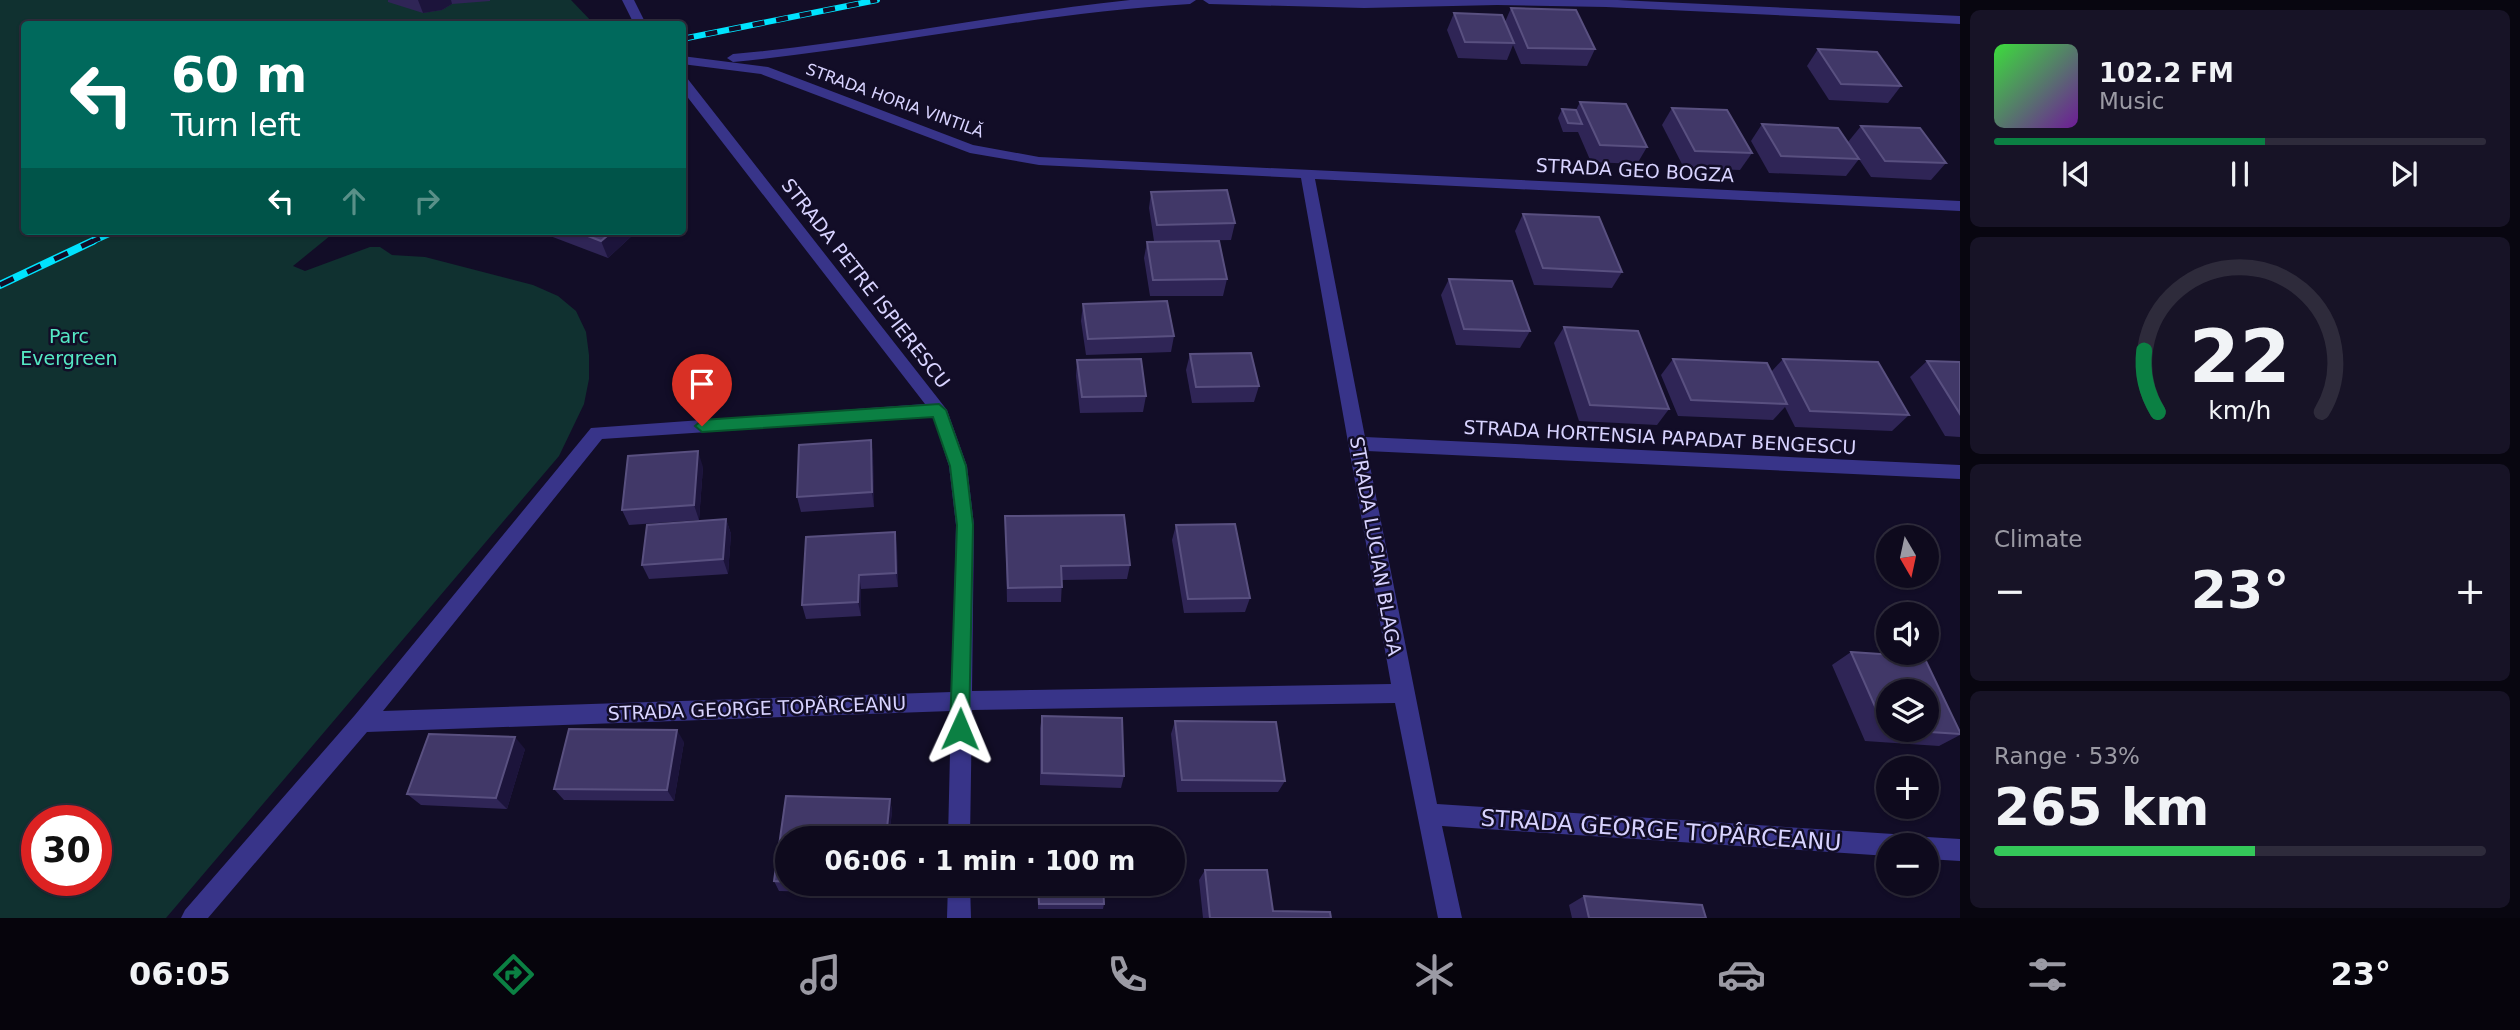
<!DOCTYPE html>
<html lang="en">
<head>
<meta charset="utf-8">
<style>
	body { margin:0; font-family:"DejaVu Sans",sans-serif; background:#171326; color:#f1f3f6; height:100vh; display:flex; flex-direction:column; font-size:26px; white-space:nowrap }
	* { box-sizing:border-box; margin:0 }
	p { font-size:23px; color:#9b9aa4 }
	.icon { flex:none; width:38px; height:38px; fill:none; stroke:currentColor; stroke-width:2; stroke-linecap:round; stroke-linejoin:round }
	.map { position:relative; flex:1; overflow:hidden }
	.panel { display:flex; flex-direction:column; gap:10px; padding:10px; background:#080610; width:560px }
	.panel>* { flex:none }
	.banner { position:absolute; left:21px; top:21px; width:665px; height:214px; border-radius:7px; box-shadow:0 2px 5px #0004,0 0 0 2px #2e2b3b; background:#00695c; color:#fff; overflow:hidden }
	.needle { width:46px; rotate:171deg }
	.fabs { position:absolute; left:1876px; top:525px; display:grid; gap:14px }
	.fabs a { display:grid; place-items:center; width:63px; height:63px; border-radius:50%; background:#0e0a1d; box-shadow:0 2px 5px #0004,0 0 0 2px #2e2b3b; font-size:35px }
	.speed { position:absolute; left:21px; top:805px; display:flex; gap:14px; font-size:35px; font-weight:700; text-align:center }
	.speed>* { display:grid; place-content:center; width:91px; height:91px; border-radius:50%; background:#0e0a1d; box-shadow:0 2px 5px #0004,0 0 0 2px #2e2b3b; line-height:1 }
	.speed .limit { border:10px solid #d22; background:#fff; color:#111 }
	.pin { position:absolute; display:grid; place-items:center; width:60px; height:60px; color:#fff; margin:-72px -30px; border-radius:50% 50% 50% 0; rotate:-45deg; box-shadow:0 0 7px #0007 }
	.pin .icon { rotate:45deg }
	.me { position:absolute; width:77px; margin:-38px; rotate:1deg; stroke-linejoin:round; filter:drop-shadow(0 0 5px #0008) }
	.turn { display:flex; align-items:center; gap:24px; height:147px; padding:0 35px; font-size:32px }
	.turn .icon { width:91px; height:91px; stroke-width:2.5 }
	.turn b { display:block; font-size:49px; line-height:60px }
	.lanes { display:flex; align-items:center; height:66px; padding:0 35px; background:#0003; justify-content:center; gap:35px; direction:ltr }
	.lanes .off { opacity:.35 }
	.big { font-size:52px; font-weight:600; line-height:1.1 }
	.panel .tile { flex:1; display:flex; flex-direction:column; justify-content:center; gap:10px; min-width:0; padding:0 24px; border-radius:10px; background:#171326 }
	.panel .dial { align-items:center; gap:0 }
	.dial svg { height:182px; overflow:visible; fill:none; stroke:#2e2b3b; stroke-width:7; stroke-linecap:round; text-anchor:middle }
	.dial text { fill:#f1f3f6; stroke:none }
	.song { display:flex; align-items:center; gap:21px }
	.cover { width:84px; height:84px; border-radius:10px; background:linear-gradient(135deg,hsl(120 70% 55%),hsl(280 70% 35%)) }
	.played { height:7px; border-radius:4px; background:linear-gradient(90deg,#0b8043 55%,#2e2b3b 55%) }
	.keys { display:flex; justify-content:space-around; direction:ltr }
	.heat { display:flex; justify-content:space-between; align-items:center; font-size:38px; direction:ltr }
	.charge { height:10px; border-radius:5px; background:linear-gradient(90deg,#34c759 53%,#2e2b3b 0) }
	.trip { position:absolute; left:775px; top:826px; width:410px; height:70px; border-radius:35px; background:#0e0a1d; box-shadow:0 2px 5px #0004,0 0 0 2px #2e2b3b; font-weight:600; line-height:70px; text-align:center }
	.tabs { display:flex; height:112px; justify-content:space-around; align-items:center; background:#06040c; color:#9b9aa4 }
	.tabs .icon { width:49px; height:49px }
	.tabs .selected { color:#0b8043 }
	.tabs b { font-size:32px; color:#f1f3f6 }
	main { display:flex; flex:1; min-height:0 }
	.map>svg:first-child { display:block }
	.green { fill:#103130; fill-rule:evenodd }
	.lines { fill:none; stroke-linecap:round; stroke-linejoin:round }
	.minor { fill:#383489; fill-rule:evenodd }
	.rail-far1-casing { stroke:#00e3fe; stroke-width:6 }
	.rail-casing { stroke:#00e3fe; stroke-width:8 }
	.rail-far1 { stroke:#120d27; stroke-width:4.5; stroke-dasharray:12; stroke-linecap:butt }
	.rail { stroke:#120d27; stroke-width:5; stroke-dasharray:15; stroke-linecap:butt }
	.wall { fill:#2f2556; fill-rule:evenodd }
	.shaded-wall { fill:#1c143b }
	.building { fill:#413868; stroke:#595080; stroke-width:2 }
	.route { fill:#0b8043; stroke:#07532c; stroke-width:2 }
	.labels { text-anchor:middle; stroke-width:5; stroke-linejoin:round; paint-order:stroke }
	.far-street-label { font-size:16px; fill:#d8d3ff; stroke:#120d27 }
	.street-label { font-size:19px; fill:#d8d3ff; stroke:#120d27 }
	.park-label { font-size:19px; fill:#55e9c4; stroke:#120d27 }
	.near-street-label { font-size:23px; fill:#d8d3ff; stroke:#120d27 }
</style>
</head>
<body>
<main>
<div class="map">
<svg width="1960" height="918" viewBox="0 0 1960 918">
	<rect width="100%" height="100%" fill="#120d27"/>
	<path class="green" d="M0,0H571L594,24H24V231H336L293,266L305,271L370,247H380L392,255L425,257L533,285L558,296L576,311L586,332L589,355V379L584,404L559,456L166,918H0ZM37,821H96V880H37Z"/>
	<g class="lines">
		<g class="minor">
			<polygon points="622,0 634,0 646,24 634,24"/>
			<path d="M1130,0H1196L1190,4C1036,13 886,47 733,62L727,58L733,54C866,42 997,14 1130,0Z"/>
			<polygon points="1203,0 1618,0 1960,16 1960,24 1606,7 1497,5 1364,8 1209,4"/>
			<path d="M682,56L768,67L973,145L1039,157L1960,201V211L1315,179L1365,437L1960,465V479L1367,451L1437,804L1893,834L1901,837L1904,845H1888V856L1442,826L1462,918H1438L1395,703L972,710L970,838H948L951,711L367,732L208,918H181L185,910L355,715L591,428L925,404L682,90V77L687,78L947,410L967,466L974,525L972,691L1391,684L1301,178L1039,165L970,153L761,74L682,64ZM933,417L949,466L956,525L952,692L383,711L602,439Z"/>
			<polygon points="1927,837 1960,839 1960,861 1927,859 1927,845 1917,845 1919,840"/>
			<polygon points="948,884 970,884 971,918 947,918"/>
		</g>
		<g class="rail-far1-casing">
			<g id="rail-far1">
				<polyline points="682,39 877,0"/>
				<polyline points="89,243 116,231"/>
			</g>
		</g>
		<g class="rail-casing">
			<polyline id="rail" points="0,285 93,241"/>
		</g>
		<use href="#rail-far1" class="rail-far1"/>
		<use href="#rail" class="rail"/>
	</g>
	<g class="wall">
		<polygon points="388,0 490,0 490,1 452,4 442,10 423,13 388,2"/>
		<polygon points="1511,8 1595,49 1587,66 1521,64 1513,45 1507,60 1458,58 1447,30 1454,13 1505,22"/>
		<polygon points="1818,49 1901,86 1888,103 1829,100 1807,66"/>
		<polygon points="1580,102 1647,147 1637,164 1591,162 1578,132 1563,132 1558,118 1562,109 1576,110"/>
		<polygon points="1672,108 1752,153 1740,170 1684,168 1662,125"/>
		<polygon points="1762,124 1848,142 1861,126 1946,163 1931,180 1871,177 1848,143 1859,159 1846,176 1769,173 1751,141"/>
		<polygon points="1151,192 1235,223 1231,240 1182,241 1227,279 1223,296 1150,296 1144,258 1147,242 1154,241 1149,208"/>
		<polygon points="1523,214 1622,272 1612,288 1534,285 1515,231"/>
		<polygon points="537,231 636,231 636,232 608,258"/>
		<polygon points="1449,279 1530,331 1520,348 1456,345 1441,295"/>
		<polygon points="1083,304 1174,336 1171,352 1086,355 1081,321"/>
		<polygon points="1564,327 1669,409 1657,425 1579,421 1554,343"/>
		<polygon points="1190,354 1259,386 1254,402 1192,403 1186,370"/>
		<polygon points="1673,359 1771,372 1783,359 1909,415 1892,431 1795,427 1785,407 1773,420 1678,416 1661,375"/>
		<polygon points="1077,360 1146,396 1143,412 1080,413 1076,376"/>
		<polygon points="1927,361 1960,362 1960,437 1945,436 1910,377"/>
		<polygon points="871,440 873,455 874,507 801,512 797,497"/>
		<polygon points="703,467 699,520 629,525 622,510"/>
		<polygon points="1005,516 1130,565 1127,579 1062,580 1061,602 1007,602"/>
		<polygon points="726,519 731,534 728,574 649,579 642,565"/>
		<polygon points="1176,525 1250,598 1245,612 1184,613 1172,540"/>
		<polygon points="897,547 898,587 861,589 861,616 806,619 802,605"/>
		<path d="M1851,652L1960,732V735L1939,746L1865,741L1832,665ZM1888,691L1927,730H1888Z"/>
		<polygon points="1042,716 1124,776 1121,788 1040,785 1040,728"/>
		<polygon points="1175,721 1285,781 1278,792 1177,792 1171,734"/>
		<polygon points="684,742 674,801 564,800 554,789"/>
		<polygon points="525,749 507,809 421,805 407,794"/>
		<polygon points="786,796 890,799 892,811 889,838 788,838 788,884 885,884 884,894 779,891 774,881"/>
		<polygon points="1205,870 1273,911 1331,918 1203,918 1199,880"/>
		<polygon points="1038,884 1103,884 1104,904 1103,909 1038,909"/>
		<polygon points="1584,896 1706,918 1572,918 1569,905"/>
	</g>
	<g class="shaded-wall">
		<polygon points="418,0 451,0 452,4 442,10 423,13"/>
		<polygon points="613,231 636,231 636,232 608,258 601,241"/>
		<polygon points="871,440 873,455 874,507 872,492"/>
		<polygon points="698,451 703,467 699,520 694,505"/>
		<polygon points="726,519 731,534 728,574 723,559"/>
		<polygon points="895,532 897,547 898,587 896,573"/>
		<polygon points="859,575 861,589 861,616 858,602"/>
		<polygon points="677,730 684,742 674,801 667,790"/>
		<polygon points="515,737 525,749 507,809 496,798"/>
		<polygon points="890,799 892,811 889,838 886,838"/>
		<polygon points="882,884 885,884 884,894"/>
	</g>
	<g class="building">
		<polygon points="1511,8 1576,10 1595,49 1528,48"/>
		<polygon points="1454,13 1502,15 1514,43 1465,42"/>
		<polygon points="1818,49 1877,52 1901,86 1841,84"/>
		<polygon points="1580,102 1626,104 1647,147 1600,145"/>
		<polygon points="1672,108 1727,110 1752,153 1695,151"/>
		<polygon points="1562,109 1576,110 1582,124 1568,123"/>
		<polygon points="1762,124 1838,128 1859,159 1781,156"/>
		<polygon points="1861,126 1920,128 1946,163 1885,161"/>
		<polygon points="1227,190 1235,223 1157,225 1151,192"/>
		<polygon points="1523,214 1599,217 1622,272 1543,268"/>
		<polygon points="575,231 613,231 601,241"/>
		<polygon points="1219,241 1227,279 1153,280 1147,242"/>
		<polygon points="1449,279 1512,281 1530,331 1464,329"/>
		<polygon points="1167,301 1174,336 1088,339 1083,304"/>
		<polygon points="1564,327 1638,331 1669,409 1590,405"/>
		<polygon points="1251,353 1259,386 1196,387 1190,354"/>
		<polygon points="1141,359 1146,396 1082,397 1077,360"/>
		<polygon points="1673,359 1767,363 1787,404 1691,400"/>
		<polygon points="1783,359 1878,362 1909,415 1810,411"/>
		<polygon points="1927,361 1960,362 1960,414"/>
		<polygon points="871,440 872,492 797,497 799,445"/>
		<polygon points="698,451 694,505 622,510 628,456"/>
		<polygon points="1124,515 1130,565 1061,566 1062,587 1008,588 1005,516"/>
		<polygon points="726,519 723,559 642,565 647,525"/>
		<polygon points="1235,524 1250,598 1188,599 1176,525"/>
		<polygon points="895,532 896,573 859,575 858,602 802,605 806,537"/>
		<polygon points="1851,652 1924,657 1960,732 1960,734 1900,730 1927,730 1927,691 1888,691 1888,729 1885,729"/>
		<polygon points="1042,716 1122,718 1124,776 1042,773"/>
		<polygon points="1175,721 1276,722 1285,781 1182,780"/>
		<polygon points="569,729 677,730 667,790 554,789"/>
		<polygon points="429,734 515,737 496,798 407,794"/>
		<polygon points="786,796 890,799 886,838 788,838 788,882 774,881"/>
		<polygon points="1205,870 1267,870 1273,911 1330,912 1331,918 1210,918"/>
		<polygon points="1038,884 1103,884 1104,904 1039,904"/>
		<polygon points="1584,896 1702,905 1706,918 1589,918"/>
	</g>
	<polygon class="route" points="939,404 946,410 966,466 973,525 969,729 966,735 960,737 953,735 950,729 957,525 950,466 933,417 702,432 695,426 702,420"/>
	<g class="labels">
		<g class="far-street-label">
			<text transform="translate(895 100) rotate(20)" y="6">STRADA HORIA VINTILĂ</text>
		</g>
		<g class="street-label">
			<text transform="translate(1635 170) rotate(3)" y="7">STRADA GEO BOGZA</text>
			<text transform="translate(866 283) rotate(52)" y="7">STRADA PETRE ISPIERESCU</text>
			<text transform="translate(1660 437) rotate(3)" y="7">STRADA HORTENSIA PAPADAT BENGESCU</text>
			<text transform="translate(1376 546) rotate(80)" y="7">STRADA LUCIAN BLAGA</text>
			<text transform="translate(757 708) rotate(-2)" y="7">STRADA GEORGE TOPÂRCEANU</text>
		</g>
		<g class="park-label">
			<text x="69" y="343">Parc<tspan x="69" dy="22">Evergreen</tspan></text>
		</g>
		<g class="near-street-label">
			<text transform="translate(1661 830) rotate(4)" y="8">STRADA GEORGE TOPÂRCEANU</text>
		</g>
	</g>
</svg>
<div class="fabs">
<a><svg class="needle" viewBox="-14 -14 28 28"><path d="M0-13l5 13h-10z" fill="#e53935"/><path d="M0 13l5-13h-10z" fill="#9b9aa4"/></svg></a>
<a><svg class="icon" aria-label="sound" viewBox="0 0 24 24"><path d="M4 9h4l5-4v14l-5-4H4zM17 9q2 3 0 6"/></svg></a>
<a><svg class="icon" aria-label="layers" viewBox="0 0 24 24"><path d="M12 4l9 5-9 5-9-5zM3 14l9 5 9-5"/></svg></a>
<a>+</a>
<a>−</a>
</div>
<div class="speed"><div class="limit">30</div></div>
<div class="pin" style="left:702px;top:426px;background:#d93025"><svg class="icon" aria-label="arrive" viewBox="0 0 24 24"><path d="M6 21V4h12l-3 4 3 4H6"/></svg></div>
<svg class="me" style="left:960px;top:729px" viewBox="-20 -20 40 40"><path d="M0-17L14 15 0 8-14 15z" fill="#0b8043" stroke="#fff" stroke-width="4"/></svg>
<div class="trip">06:06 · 1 min · 100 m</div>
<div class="banner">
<div class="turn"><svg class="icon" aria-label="left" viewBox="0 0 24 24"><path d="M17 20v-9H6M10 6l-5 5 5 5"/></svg><div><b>60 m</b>Turn left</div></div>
<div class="lanes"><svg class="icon" aria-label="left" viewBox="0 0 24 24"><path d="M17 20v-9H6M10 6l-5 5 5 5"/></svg><svg class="icon off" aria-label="ahead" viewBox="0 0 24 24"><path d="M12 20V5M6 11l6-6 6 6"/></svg><svg class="icon off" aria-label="right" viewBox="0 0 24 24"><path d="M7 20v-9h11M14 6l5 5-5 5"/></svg></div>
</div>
</div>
<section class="panel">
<div class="tile">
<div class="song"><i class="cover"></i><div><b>102.2 FM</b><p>Music</p></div></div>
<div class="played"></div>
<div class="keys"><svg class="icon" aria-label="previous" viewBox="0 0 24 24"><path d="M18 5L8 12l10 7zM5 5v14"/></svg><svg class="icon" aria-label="pause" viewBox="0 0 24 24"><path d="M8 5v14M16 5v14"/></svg><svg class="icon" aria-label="next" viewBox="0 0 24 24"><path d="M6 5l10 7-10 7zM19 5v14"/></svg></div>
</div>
<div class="tile dial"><svg viewBox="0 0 100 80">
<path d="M14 69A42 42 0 1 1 86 69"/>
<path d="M14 69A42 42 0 0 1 8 42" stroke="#0b8043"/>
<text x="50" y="56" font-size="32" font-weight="700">22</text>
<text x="50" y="72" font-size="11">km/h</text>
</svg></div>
<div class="tile"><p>Climate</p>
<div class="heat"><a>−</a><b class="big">23°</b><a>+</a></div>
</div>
<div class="tile"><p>Range · 53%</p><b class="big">265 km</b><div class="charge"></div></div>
</section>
</main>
<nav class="tabs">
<b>06:05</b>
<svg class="icon selected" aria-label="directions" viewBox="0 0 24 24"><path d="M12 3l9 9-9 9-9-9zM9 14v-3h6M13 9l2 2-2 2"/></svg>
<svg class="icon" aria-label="music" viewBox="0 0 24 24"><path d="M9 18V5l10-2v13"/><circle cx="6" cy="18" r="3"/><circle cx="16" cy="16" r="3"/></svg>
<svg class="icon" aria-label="phone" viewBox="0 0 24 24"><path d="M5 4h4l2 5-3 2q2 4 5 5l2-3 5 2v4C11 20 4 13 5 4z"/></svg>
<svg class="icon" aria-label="climate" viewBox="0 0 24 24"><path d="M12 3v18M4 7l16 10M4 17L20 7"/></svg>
<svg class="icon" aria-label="car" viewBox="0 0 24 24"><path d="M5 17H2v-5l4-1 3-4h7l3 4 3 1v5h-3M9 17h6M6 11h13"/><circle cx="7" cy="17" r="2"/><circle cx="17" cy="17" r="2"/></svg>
<svg class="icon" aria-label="filters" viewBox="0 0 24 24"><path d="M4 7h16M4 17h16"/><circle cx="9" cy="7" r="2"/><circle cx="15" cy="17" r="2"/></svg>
<b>23°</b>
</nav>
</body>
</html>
